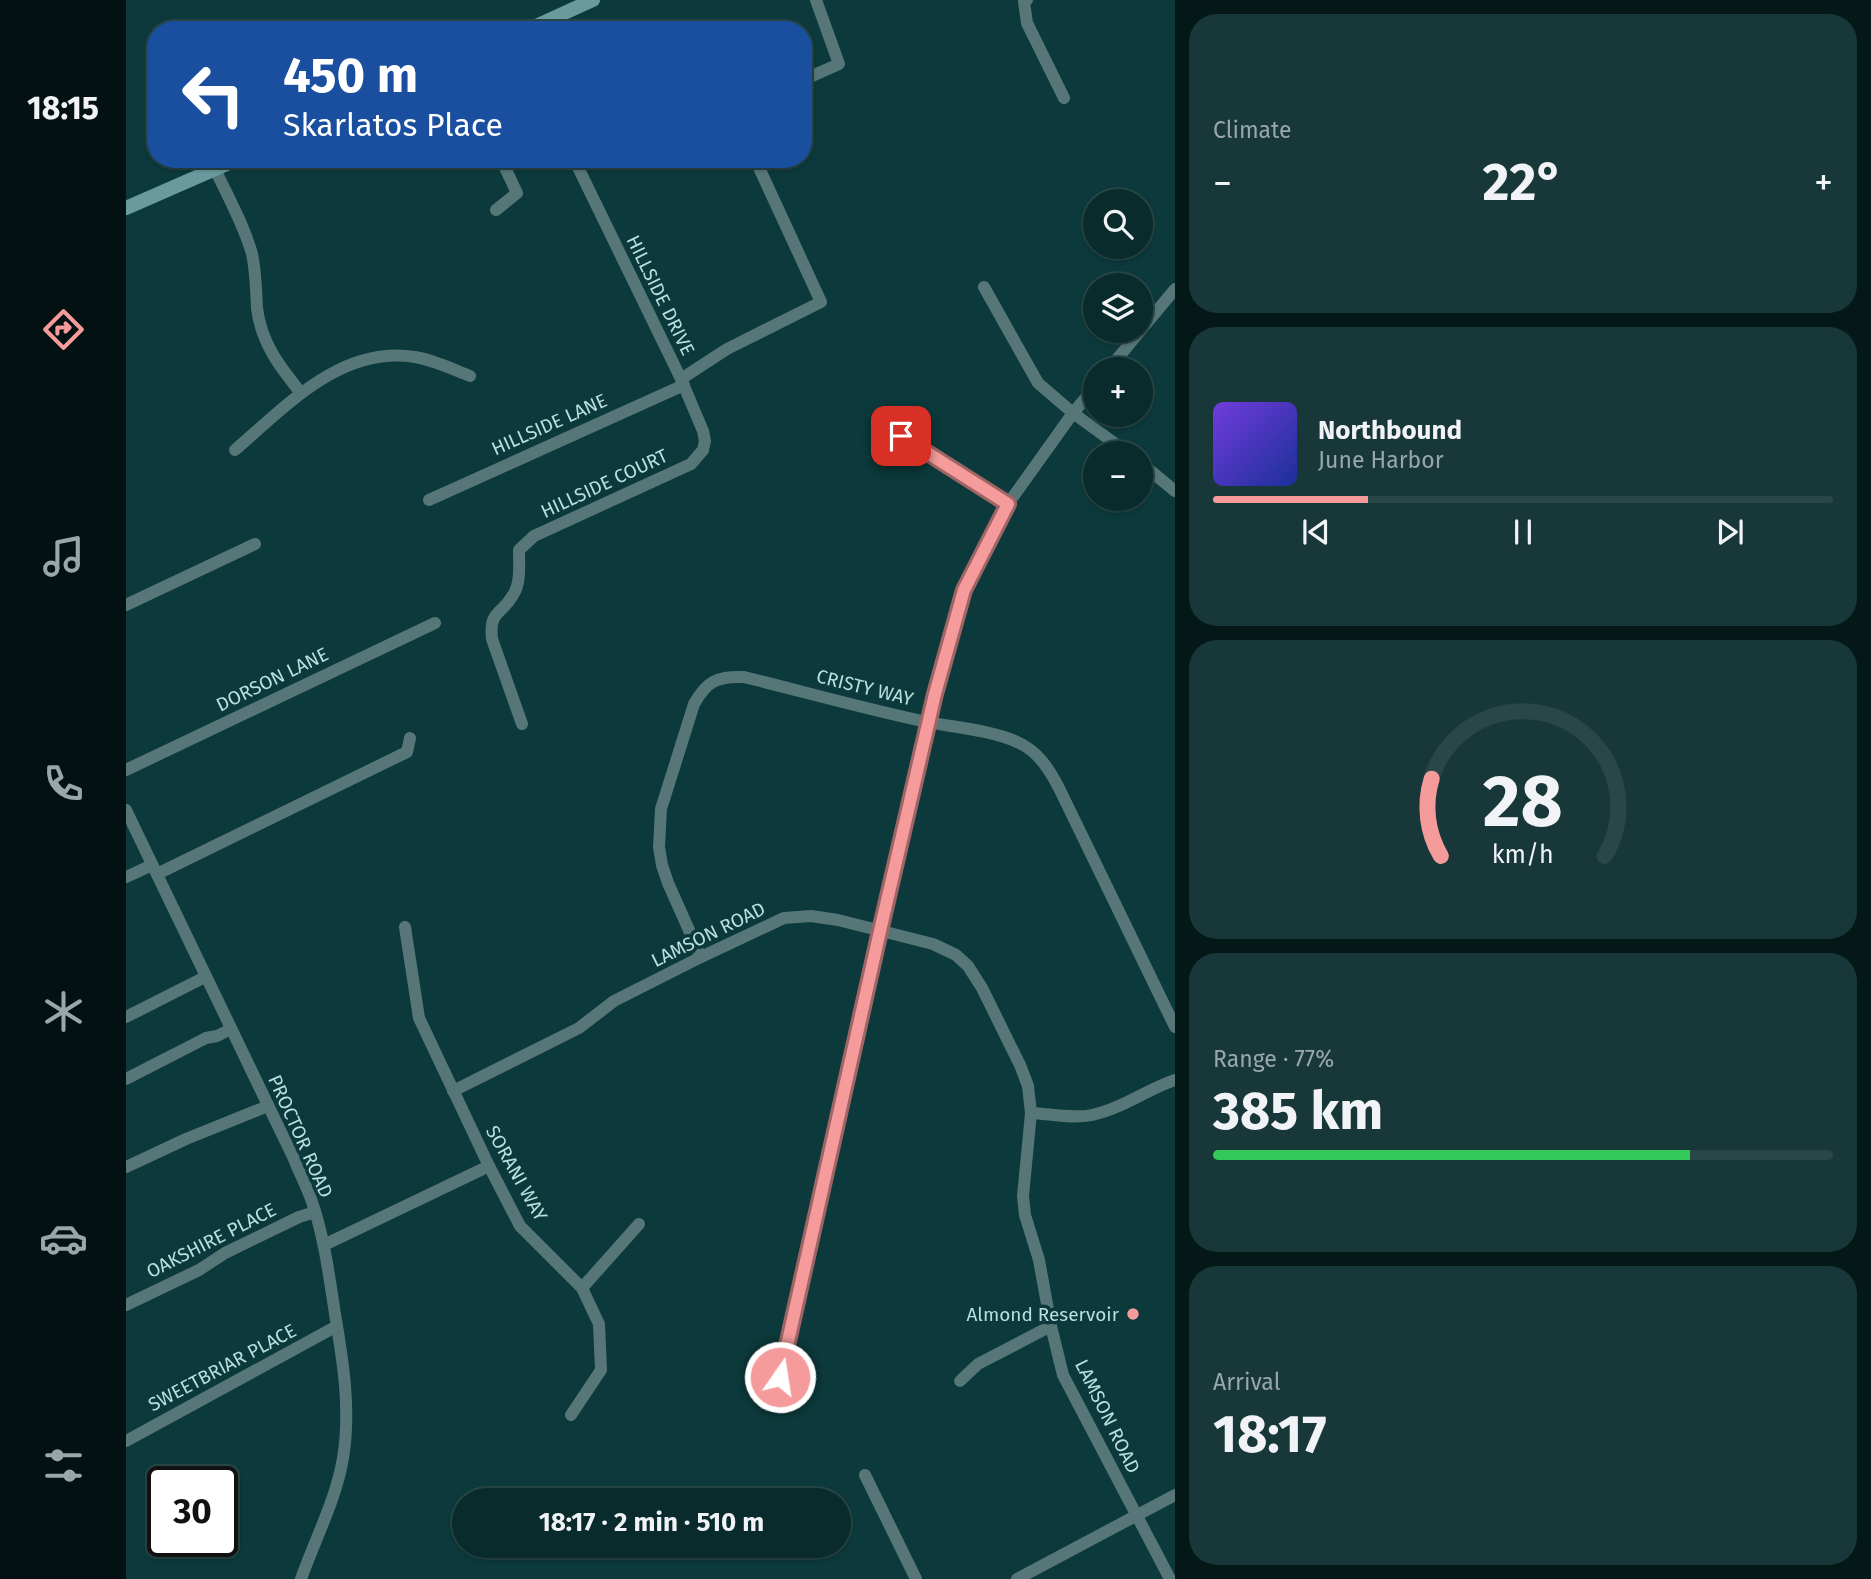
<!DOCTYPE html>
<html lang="en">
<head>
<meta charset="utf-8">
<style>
	body { margin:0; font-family:"Fira Sans",sans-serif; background:#173738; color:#f1f3f6; height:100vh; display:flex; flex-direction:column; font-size:26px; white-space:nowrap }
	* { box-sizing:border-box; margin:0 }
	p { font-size:23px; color:#99a7a9 }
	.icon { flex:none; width:38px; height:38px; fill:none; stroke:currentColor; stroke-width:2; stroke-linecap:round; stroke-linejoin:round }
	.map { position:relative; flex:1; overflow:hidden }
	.panel { display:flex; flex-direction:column; gap:14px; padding:14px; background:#051818; width:696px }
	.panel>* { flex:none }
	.hud { position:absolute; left:21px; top:21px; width:665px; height:147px; border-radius:28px; box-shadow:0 2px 5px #0004,0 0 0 2px #294748; background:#1a4fa0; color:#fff; overflow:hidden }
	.buttons { position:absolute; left:957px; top:189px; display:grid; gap:14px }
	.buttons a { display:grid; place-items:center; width:70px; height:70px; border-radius:50%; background:#092b2c; box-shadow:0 2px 5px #0004,0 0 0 2px #294748; font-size:35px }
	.speed { position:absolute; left:21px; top:1466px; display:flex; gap:14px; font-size:35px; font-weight:700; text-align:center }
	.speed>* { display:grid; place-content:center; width:91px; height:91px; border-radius:50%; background:#092b2c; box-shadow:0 2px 5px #0004,0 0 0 2px #294748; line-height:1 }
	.speed .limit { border:4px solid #111; border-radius:10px; background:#fff; color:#111 }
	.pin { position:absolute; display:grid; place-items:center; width:60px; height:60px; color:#fff; margin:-30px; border-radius:14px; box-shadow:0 4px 10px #0006 }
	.me { position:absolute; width:77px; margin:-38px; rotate:13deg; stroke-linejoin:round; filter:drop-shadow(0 0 5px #0008) }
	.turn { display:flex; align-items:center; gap:24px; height:147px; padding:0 21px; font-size:32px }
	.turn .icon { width:91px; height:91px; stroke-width:2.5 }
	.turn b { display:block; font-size:49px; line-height:60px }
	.big { font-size:52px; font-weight:700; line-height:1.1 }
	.panel .tile { flex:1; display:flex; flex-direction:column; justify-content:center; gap:10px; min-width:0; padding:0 24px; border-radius:28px; background:#173738 }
	.panel .dial { align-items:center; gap:0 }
	.dial svg { height:182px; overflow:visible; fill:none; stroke:#294748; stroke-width:7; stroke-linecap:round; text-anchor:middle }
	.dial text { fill:#f1f3f6; stroke:none }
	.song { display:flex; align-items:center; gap:21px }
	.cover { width:84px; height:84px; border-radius:10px; background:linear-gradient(135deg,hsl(260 70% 55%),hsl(230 70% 35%)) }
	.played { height:7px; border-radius:4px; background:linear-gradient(90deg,#f59b9b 25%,#294748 25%) }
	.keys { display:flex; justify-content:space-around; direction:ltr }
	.heat { display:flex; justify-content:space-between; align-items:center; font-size:38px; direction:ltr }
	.charge { height:10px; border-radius:5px; background:linear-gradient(90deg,#34c759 77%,#294748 0) }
	.trip { position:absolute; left:326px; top:1488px; width:399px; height:70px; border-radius:35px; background:#092b2c; box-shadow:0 2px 5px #0004,0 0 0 2px #294748; font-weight:700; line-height:70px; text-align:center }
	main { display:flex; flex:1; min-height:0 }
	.tab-bar { display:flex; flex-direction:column; width:126px; justify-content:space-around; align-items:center; background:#041112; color:#99a7a9 }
	.tab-bar .icon { width:49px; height:49px }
	.tab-bar .active { color:#f59b9b }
	.tab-bar b { font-size:32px; color:#f1f3f6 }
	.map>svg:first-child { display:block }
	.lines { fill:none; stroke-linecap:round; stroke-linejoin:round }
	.street { stroke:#577677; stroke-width:12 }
	.secondary { stroke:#699b9e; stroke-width:14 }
	.route-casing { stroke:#9f6565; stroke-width:18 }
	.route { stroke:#f59b9b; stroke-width:12 }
	.poi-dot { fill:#f59b9b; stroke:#0c393b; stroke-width:2.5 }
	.labels { text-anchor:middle; stroke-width:7; stroke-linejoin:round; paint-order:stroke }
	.street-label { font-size:19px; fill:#b9dfe0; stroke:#0c393b }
	.poi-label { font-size:19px; fill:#b9dfe0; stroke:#0c393b; text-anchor:end }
</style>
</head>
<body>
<main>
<nav class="tab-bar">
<b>18:15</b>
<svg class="icon active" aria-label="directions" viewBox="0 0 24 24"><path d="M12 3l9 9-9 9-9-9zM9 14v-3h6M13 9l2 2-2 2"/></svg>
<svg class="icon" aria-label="music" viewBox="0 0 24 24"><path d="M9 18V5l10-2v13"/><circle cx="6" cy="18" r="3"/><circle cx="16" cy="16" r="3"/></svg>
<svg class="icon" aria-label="phone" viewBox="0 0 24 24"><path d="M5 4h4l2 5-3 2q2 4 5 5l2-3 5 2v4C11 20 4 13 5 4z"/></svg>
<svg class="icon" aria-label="climate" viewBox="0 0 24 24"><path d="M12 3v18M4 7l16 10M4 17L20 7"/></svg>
<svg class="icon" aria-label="car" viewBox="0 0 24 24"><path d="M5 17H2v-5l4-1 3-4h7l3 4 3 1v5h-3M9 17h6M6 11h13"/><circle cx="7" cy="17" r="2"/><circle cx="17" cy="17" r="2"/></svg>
<svg class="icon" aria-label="filters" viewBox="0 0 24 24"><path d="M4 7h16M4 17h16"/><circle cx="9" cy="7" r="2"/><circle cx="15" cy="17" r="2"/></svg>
</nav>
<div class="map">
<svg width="1049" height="1579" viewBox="0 0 1049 1579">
	<rect width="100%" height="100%" fill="#0c393b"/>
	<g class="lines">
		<g class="street">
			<polyline points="901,0 898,2 901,23 938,98"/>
			<polyline points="677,80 713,64 690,0"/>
			<path d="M89,169C102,197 118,225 126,254C130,272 130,290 131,308C135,343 154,367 175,393"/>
			<polyline points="370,210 391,193 375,159"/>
			<polyline points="858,287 912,383 947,413 1002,453"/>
			<polyline points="1015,330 1049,289"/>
			<polyline points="983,369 1014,331"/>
			<polyline points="555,379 601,349 695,302 629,159"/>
			<polyline points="775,436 882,504"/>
			<path d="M109,450C159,407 215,345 289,357C308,360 326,369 344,376"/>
			<polyline points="1015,463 1049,491"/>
			<polyline points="303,500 558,385"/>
			<polyline points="0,605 129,544"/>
			<path d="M396,724L366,639C363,610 375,616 387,595C395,583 393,565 393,550L408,536L565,464L577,450L579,441L577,431L555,379L448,159"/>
			<polyline points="0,770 309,623"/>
			<path d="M0,810L168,1159C173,1172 180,1185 185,1199C198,1235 203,1275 209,1314C217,1361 225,1410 217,1458C210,1500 189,1539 175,1579"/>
			<polyline points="31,874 281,752 284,738"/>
			<polyline points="0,877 26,865"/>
			<polyline points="279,927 293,1018 363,1166 394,1226 456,1288 473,1324 475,1370 445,1415"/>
			<path d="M575,957L542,883L536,865L533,847L535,809L568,704C581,681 591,676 618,677C679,692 740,709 801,722C827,727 868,731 891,742C912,751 923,769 933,788L1049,1027"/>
			<polyline points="0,1017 79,977"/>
			<polyline points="0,1079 80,1038 91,1036 105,1029"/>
			<polyline points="327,1091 453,1028 488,1001 575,957 658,918 685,916 712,920 807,944 830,955 842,966 856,988 894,1065 902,1086 905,1113 897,1196 899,1215 913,1260 925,1326 937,1375 1044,1579"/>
			<path d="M905,1113C924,1114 947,1119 966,1115C995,1109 1020,1090 1049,1080"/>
			<polyline points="0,1167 60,1139 142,1106"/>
			<polyline points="198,1245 363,1166"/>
			<polyline points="456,1288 513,1224"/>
			<polyline points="0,1305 73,1270 99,1253 173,1217 189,1212"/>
			<polyline points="654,1377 807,705 838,590 882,504 947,413 970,386"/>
			<polyline points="834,1381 852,1364 925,1326"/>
			<polyline points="0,1441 211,1326"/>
			<polyline points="739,1475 790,1579"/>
			<polyline points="891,1579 1049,1495"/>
		</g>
		<g class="secondary">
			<polyline points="401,30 467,0"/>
			<polyline points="0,208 112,159"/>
		</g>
	</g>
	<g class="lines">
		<g class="route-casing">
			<polyline id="route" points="654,1377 754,931 809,694 838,590 882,504 775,436"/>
		</g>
		<use href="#route" class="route"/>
	</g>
	<circle class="poi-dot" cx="1007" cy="1314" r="7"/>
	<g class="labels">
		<g class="street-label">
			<text transform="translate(535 295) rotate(64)" y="7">HILLSIDE DRIVE</text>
			<text transform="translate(423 424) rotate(-24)" y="7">HILLSIDE LANE</text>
			<text transform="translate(478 483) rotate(-25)" y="7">HILLSIDE COURT</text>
			<text transform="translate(146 679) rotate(-26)" y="7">DORSON LANE</text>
			<text transform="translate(739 687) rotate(14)" y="7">CRISTY WAY</text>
			<text transform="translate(582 934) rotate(-26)" y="7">LAMSON ROAD</text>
			<text transform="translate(175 1136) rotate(66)" y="7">PROCTOR ROAD</text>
			<text transform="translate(391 1173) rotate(61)" y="7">SORANI WAY</text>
			<text transform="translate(85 1240) rotate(-27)" y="7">OAKSHIRE PLACE</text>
			<text transform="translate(96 1367) rotate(-28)" y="7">SWEETBRIAR PLACE</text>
			<text transform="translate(982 1416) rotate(64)" y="7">LAMSON ROAD</text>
		</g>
		<g class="poi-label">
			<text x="993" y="1321">Almond Reservoir</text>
		</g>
	</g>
</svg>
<div class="buttons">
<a><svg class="icon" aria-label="search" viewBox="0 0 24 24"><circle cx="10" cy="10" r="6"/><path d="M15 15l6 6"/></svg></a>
<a><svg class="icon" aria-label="layers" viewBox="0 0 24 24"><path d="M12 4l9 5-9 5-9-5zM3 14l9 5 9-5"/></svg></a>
<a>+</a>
<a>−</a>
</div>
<div class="speed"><div class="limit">30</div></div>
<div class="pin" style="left:775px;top:436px;background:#d93025"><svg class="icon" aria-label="arrive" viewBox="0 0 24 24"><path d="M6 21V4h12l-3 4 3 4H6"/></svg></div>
<svg class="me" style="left:654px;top:1377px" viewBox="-20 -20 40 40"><circle r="17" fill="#f59b9b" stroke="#fff" stroke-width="3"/><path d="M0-11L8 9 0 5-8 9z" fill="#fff"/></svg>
<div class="trip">18:17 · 2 min · 510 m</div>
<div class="hud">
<div class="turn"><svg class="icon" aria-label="left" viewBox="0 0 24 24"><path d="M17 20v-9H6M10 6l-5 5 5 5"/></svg><div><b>450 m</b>Skarlatos Place</div></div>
</div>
</div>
<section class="panel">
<div class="tile"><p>Climate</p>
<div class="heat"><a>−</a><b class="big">22°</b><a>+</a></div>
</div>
<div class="tile">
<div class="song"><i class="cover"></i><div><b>Northbound</b><p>June Harbor</p></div></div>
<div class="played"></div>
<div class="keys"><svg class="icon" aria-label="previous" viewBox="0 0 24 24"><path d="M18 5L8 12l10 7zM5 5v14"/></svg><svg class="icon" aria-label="pause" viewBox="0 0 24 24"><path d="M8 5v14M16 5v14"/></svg><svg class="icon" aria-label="next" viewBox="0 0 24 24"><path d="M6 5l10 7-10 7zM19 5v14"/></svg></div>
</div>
<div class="tile dial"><svg viewBox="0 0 100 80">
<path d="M14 69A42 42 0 1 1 86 69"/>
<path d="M14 69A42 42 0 0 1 10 35" stroke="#f59b9b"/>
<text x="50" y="56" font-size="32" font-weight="700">28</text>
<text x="50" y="72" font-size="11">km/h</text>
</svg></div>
<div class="tile"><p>Range · 77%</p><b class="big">385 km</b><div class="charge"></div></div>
<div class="tile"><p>Arrival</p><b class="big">18:17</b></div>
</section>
</main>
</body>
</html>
